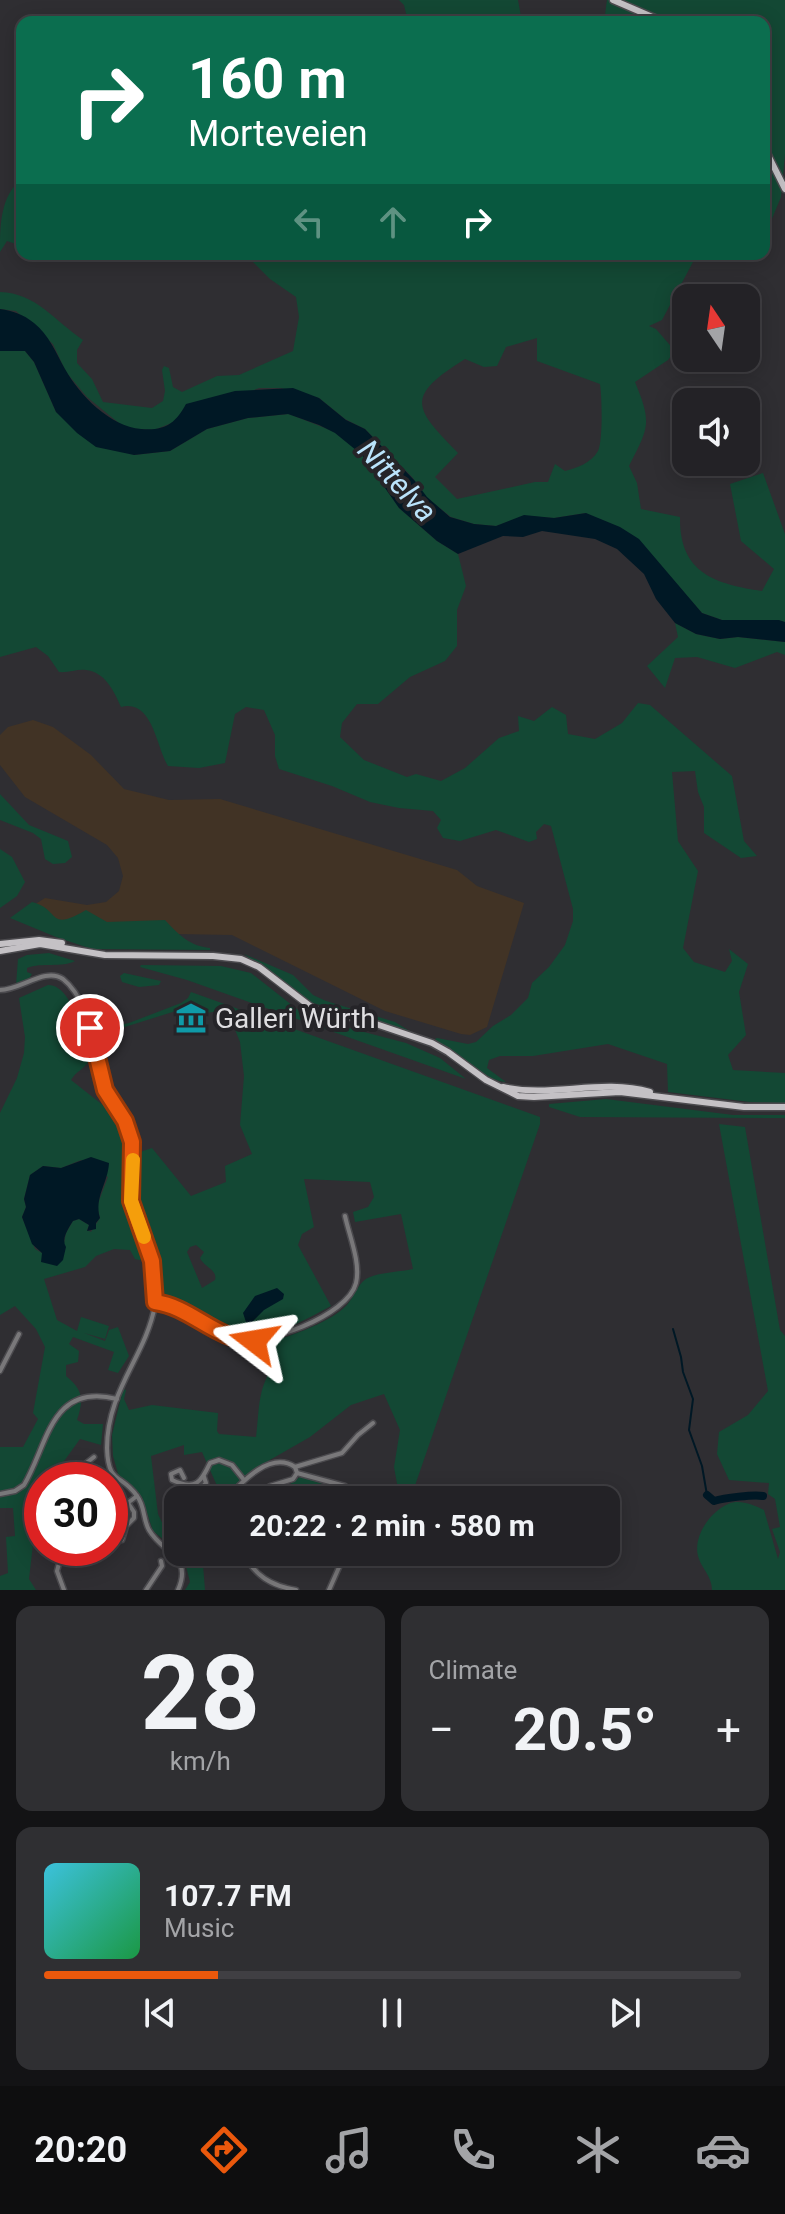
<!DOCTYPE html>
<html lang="en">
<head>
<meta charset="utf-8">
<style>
	body { margin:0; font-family:Roboto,sans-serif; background:#2f2f32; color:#f1f3f6; height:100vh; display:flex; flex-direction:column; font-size:30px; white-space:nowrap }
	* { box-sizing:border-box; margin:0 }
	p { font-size:26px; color:#a3a4a7 }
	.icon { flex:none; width:44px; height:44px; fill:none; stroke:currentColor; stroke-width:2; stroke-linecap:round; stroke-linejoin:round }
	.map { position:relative; height:1590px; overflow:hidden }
	.panel { display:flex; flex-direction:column; gap:16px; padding:16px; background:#131315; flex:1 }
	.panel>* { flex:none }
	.hud { position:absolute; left:16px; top:16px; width:754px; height:244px; border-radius:16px; box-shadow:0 4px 20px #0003,0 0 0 2px #403f43; background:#0b6e4f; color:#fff; overflow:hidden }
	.needle { width:52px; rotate:347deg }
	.tools { position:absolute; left:672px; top:284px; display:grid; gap:16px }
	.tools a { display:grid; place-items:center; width:88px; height:88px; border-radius:16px; background:#232226; box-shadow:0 4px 20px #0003,0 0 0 2px #403f43; font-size:40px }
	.speed { position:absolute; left:24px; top:1462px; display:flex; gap:16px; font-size:40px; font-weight:700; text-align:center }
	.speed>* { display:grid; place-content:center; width:104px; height:104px; border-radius:50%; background:#232226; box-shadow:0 4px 20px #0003,0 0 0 2px #403f43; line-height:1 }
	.speed .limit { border:12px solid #d22; background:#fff; color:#111 }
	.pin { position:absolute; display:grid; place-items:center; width:68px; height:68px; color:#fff; margin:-34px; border:4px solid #fff; border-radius:50%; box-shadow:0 2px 8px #0007 }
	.me { position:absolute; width:88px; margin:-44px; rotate:284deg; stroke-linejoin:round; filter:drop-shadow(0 0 6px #0008) }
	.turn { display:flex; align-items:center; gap:28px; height:168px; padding:0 40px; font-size:36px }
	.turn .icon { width:104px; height:104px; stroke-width:2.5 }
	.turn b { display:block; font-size:56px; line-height:68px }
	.lanes { display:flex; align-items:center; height:76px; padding:0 40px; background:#0003; justify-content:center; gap:40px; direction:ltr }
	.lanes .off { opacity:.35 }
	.big { font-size:60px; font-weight:700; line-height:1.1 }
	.panel .widget { flex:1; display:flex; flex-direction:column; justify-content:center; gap:12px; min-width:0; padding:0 28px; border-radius:16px; background:#2f2f32 }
	.panel .dial { align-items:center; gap:0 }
	.dial b { font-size:104px; line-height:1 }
	.song { display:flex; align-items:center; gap:24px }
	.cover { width:96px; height:96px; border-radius:12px; background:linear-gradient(135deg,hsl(190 70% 55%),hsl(140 70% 35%)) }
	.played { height:8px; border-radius:4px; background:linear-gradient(90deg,#ea580c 25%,#403f43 25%) }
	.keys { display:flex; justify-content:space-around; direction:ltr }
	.heat { display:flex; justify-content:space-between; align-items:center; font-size:44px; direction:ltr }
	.panel .tiles { flex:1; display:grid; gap:16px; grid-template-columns:1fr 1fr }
	.widget:last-child { grid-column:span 2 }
	.trip { position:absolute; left:164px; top:1486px; width:456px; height:80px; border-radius:16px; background:#232226; box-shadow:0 4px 20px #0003,0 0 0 2px #403f43; font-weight:700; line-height:80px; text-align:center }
	.menu { display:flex; height:128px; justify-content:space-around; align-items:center; background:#0e0e0f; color:#a3a4a7 }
	.menu .icon { width:56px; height:56px }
	.menu .on { color:#ea580c }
	.menu b { font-size:36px; color:#f1f3f6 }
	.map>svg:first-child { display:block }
	.industrial { fill:#413325 }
	.green { fill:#134834; fill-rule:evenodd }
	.water { fill:#001825 }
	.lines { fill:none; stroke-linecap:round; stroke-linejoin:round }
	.stream { stroke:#001825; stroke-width:2 }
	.river { stroke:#001825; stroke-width:8 }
	.minor-casing { stroke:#4b4a4e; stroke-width:7 }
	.major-casing { stroke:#4b4a4e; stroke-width:9 }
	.minor { stroke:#79787a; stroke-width:4 }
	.major { stroke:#c4c1c5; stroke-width:6 }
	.route-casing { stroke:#983908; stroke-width:20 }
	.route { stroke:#ea580c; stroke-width:14 }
	.slow { stroke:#f59e0b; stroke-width:14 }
	.labels { text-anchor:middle; stroke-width:8; stroke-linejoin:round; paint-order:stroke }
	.poi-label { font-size:28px; fill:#dfdee1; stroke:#252428; text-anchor:start }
	.water-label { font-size:30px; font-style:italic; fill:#bae3fb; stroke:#252428 }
</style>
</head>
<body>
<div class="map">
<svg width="785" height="1590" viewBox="0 0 785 1590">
	<rect width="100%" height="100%" fill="#2f2e32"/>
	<polygon class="industrial" points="33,720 53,727 91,755 124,789 169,800 220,799 457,870 477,886 524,903 487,1027 470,1035 461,1034 385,1011 232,935 121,933 33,926 26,910 45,898 87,905 106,902 119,891 123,876 118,858 107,845 25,797 0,765 0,735 8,727"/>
	<g class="green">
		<polygon points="399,0 518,0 522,22 408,22 404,5"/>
		<polygon points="607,0 785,0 785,154 781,197 771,221 764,223 764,22 604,22"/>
		<path d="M22,179V236L16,244L7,241L0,252C0,227 0,195 22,179Z"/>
		<path d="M245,254H704L693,262L662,320L649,326L656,329L675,351L668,360L635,382C652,423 649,427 629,466L637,483L641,509L680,517C679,573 715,584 762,591L774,569L741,541L730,484L763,473L785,534V622L722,620L702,613L666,572L586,513L554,518L524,516L496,526L474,524L451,517L426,497L413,478L365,429L345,419L319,398L281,388H259L154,430L125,428L87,397L66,372L53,344L16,311L0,309V292C36,293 55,321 83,340L77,350V363L92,379L103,402L152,408L163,401L165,391L162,370L164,366L169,368L173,387L182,392L217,376L239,375L293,351L299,317L296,297L270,279ZM537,338V361L600,384C602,396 603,441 598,451C591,463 577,468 565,471L555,464L548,482H535L457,499L435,477L458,453C414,408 404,397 465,359L484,367L497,366L506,347Z"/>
		<path d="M0,351H25L34,362L56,412L134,455L170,451L207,429L248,418L289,414L335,432L364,456L399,508L437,541L458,554L466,586L457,610V646L445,661L410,677L378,704H357L342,723L340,737L364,760L407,777L416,774L441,781L465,768L499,738L519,731L518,716L534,721L552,707L566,715L568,734L595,739L622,723L638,703L650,705L732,776L744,841L757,856L741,858L704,833V807L698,792L695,771L672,772L678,841L698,871L683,948L694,962L725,972L732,961L729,949L748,964L739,992L746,1035L728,1055L733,1070L785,1073V1103L750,1102L668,1092L667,1064L608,1044L533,1056H500L489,1060L487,1068L506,1082C486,1080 472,1064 456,1053C449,1048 441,1045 435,1039L437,1038L468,1044L476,1042L493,1026L511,1015L528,998L532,983L549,967L565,945L573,921V909L551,826L544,824L536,832L537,839L529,842L496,830L460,841L443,838L437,828L441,820L433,811L399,808L370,802L332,786L279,769L275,756V735L264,710L246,707L235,714L225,763L199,768L168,766C156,747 153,699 121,707C114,691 105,672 86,670C77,669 68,673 59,672L48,656L36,647L0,657Z"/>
		<polygon points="675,623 696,634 720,639 738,637 785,642 785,655 777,652 735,668 697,657 675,658 665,688 647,666 678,637"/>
		<polygon points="0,794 29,825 68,841 72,857 65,863 53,864 45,859 41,839 33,833 0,820"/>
		<polygon points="0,849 12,857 25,882 17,896 0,908"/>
		<path d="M32,902C61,909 47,933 86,910L107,922L165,920C179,935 190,946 210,948V950L92,949L56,937L10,918Z"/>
		<path d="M49,953L75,961C62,968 42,962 27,968V972L32,974L29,979L16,985L18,959L27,955Z"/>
		<polygon points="244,954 293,975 313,995 326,1001 395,1022 411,1032 310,1002"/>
		<polygon points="141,965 221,966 251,973 307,1017 406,1043 440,1058 466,1079 187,980 140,967"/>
		<polygon points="124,973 161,981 159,985 139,987 122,982 120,976"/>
		<path d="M48,985C72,984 85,1040 90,1059C85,1069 76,1071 71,1080L104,1106L123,1133V1201L144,1261L135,1259L130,1250L114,1249L96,1256L85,1267L44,1279L57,1320L77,1331L81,1317L109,1326L105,1339L84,1333L105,1341L109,1330L118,1327L129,1356L118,1373L108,1370L114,1352L73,1337L69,1344L79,1351L78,1362L66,1365V1376C83,1390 84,1399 77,1420L84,1424H103L101,1445L80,1439L62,1464L59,1480H42V1513L36,1519L29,1579L36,1590H0V1576L8,1573L6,1537L15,1536L13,1508H0V1447H23L38,1419L33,1413L45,1347L36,1329L15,1306L0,1315V1113L17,1078L24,1053L25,1037L19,998ZM81,1160L108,1177L97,1206L100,1218L91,1232L87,1230L89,1225L79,1219L73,1221L66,1233L64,1243L42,1253L35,1249L22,1217L26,1207L24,1199L30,1175L43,1166L61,1168Z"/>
		<path d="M191,992L540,1117V1124L410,1500H400L394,1467L400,1430L384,1394L351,1405L310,1437L254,1469L222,1497L202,1452L184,1455V1445L151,1456L158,1514L174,1548L153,1531L142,1497L119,1477L113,1456L112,1435L123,1389L126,1390L124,1399L129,1410L152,1405L218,1413L217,1431L219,1434L256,1437C258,1422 258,1405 262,1390C266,1377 274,1366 269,1352L259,1349L260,1345C285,1338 328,1324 346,1306C355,1297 358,1281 370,1277C383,1272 399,1272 413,1269L401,1214L355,1222L353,1212L368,1207L374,1197L370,1182L304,1179L314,1227L302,1234L298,1245L331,1306C310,1317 286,1331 262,1336C225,1344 187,1313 161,1291L162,1275C154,1268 155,1255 151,1245C141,1216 123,1182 140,1152L152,1148L191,1196L226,1182L225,1166L252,1154L240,1125L244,1076L240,1042L227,1010L206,1013L195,1005L112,1031L113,1047L105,1055L102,1052L101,1032L105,1028L129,1023L181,1003L188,998ZM196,1245L204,1252L200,1258C204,1267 218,1270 215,1280L202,1288L187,1252L190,1247Z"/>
		<polygon points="606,1099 733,1115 785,1115 785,1118 580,1117 549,1107 549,1104"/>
		<path d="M719,1124L745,1127L780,1330L785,1336V1590H712C712,1576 701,1568 698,1556C693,1536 710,1512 728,1504C740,1499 753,1505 764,1510L778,1559L780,1552L772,1529L780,1527L775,1499L768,1494L769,1483L729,1480L717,1454L719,1432L748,1415L768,1391Z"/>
		<polygon points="301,1476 325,1485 313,1500 304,1492 293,1495 293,1500 258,1500 262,1497 265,1500 272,1497 268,1489 289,1485"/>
		<polygon points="190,1552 202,1552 205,1590 185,1590 190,1582 184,1558"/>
	</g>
	<g class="water">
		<path d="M0,309C13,311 23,314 34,323C49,335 56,353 65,369C80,396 110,426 141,429C165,431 175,424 186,404L235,391L293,388L319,398L346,420L365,429L415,481L427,497L450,517L474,524L496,526L524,515L554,518L586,513L620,527L639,539L702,613L722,620H779L785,622V642L738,637L720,639L696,634L675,623L656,599L644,574L617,549L595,539L542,531L523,537L503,536L458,554L437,541L399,508L362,455L335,433L319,425L288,414L248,418L207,429L170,451L134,455L96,447L77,433L56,412L34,362L25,351H0Z"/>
		<path d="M91,1157L109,1163C108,1183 94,1197 100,1218L96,1223V1229L87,1231L89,1225L79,1219L73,1221C68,1229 61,1239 66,1247L63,1260L57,1266L41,1262L42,1253L32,1244L22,1217L26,1207L24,1199L30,1175L43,1166L61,1168Z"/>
		<polygon points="277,1288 284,1294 283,1299 264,1310 252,1322 246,1322 243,1313 255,1296"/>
	</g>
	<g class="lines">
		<polyline class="stream" points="673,1329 681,1357 683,1372 693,1399 689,1430 702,1466 707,1495"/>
		<path class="river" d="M707,1495L714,1501C724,1498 754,1494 763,1496"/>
		<g class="minor-casing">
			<g id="minor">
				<path d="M0,990C21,990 45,967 63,979C81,993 93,1028 97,1049C100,1063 99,1077 105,1091C112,1108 127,1120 131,1139C137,1163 127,1187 133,1211C142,1245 161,1266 155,1305C146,1356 107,1390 107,1448C108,1485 121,1473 137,1496C145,1506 143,1520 149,1530C163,1554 193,1556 178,1590"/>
				<path d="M155,1302C185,1306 205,1331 233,1339C263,1347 348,1316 356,1283C361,1263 349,1235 345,1216"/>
				<polyline points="0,1371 19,1334"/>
				<polyline points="295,1467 342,1453 358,1435 373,1423"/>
				<polyline points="297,1473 345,1486 365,1500"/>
				<path d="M184,1478L180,1470L171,1474L172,1480C196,1491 201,1482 210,1463L219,1460L232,1465L244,1480"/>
				<polyline points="81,1480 85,1464 94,1457"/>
				<path d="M0,1494L15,1491L24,1485C48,1445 50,1382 117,1399"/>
				<path d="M180,1500C188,1492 200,1491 206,1483L204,1477"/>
				<path d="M225,1500C241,1483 270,1450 295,1467L297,1473L293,1479L270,1486L250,1500"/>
				<polyline points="170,1511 178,1503"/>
				<polyline points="110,1512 121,1508 137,1496"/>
				<polyline points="37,1525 42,1524"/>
				<polyline points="110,1540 122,1540 126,1526 134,1518 134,1512 128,1503"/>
				<polyline points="63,1548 57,1571 64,1590"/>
				<path d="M243,1552C254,1576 272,1586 296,1590"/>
				<polyline points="146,1590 162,1566 161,1561"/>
				<polyline points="329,1590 340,1565 339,1552"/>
			</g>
		</g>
		<g class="major-casing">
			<g id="major">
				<polyline points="613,0 664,22"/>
				<polyline points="764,147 785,189"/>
				<polyline points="0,944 39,940 62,943"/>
				<polyline points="0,951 40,944 105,955 213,956 241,959 259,967 315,1010 367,1021 432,1043 448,1052 486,1080 518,1096 534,1097 620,1092 744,1107 785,1107"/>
				<path d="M503,1087C552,1098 601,1078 650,1092"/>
			</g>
		</g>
		<use href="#minor" class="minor"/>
		<use href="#major" class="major"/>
	</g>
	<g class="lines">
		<g class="route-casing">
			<path id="route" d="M90,1028L105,1090L125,1121L132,1142L131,1201L152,1261L155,1302C192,1307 215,1340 254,1341"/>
		</g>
		<use href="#route" class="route"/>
		<polyline class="slow" points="133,1160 131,1201 144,1237"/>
	</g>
	<defs>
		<g id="museum-bare" transform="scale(2.4)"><path d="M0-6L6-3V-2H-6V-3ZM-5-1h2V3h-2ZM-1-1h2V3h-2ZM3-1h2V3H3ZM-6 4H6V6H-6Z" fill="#0f9aa8" stroke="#252428" stroke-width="2.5" paint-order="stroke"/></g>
	</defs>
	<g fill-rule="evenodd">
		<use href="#museum-bare" x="191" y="1018"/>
	</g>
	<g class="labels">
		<g class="poi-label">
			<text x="215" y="1028">Galleri Würth</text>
		</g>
		<g class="water-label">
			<text transform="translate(397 481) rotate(47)" y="10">Nittelva</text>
		</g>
	</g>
</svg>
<div class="tools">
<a><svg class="needle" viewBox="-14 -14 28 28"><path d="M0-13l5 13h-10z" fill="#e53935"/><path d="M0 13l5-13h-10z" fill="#a3a4a7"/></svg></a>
<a><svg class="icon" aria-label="sound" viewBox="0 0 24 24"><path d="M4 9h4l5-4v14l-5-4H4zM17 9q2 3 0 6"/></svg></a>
</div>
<div class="speed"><div class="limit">30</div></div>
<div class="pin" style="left:90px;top:1028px;background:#d93025"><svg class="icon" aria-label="arrive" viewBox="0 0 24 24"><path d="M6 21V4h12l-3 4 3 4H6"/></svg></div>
<svg class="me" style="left:254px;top:1341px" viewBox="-20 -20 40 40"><path d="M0-17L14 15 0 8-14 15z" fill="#ea580c" stroke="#fff" stroke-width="4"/></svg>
<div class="trip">20:22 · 2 min · 580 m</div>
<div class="hud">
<div class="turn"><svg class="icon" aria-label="right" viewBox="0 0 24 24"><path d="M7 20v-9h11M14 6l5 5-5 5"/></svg><div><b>160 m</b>Morteveien</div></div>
<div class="lanes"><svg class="icon off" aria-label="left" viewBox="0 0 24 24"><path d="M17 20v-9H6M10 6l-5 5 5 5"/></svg><svg class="icon off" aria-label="ahead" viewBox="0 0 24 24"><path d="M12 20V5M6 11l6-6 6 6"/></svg><svg class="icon" aria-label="right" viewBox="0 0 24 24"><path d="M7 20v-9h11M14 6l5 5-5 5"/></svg></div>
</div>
</div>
<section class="panel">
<div class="tiles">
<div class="widget dial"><b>28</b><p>km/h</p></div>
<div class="widget"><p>Climate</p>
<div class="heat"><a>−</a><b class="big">20.5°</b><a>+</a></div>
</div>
<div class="widget">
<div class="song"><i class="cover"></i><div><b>107.7 FM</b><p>Music</p></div></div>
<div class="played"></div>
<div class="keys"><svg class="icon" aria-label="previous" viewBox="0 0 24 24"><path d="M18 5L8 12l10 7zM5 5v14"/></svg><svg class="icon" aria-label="pause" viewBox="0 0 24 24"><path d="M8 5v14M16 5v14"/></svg><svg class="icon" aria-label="next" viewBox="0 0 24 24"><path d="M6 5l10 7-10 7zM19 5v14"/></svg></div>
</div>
</div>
</section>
<nav class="menu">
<b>20:20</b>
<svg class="icon on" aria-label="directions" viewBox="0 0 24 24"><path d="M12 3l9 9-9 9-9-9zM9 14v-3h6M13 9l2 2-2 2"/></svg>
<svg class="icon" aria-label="music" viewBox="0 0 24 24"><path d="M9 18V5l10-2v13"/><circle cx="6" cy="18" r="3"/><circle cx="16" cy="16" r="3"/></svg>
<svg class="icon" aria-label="phone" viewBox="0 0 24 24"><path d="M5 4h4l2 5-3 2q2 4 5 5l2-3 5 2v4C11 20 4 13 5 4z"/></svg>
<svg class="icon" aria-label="climate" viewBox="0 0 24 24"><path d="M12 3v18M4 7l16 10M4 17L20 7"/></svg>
<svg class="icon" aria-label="car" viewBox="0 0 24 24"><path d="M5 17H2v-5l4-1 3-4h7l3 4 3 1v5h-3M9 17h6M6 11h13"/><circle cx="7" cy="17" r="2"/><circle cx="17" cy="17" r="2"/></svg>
</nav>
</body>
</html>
